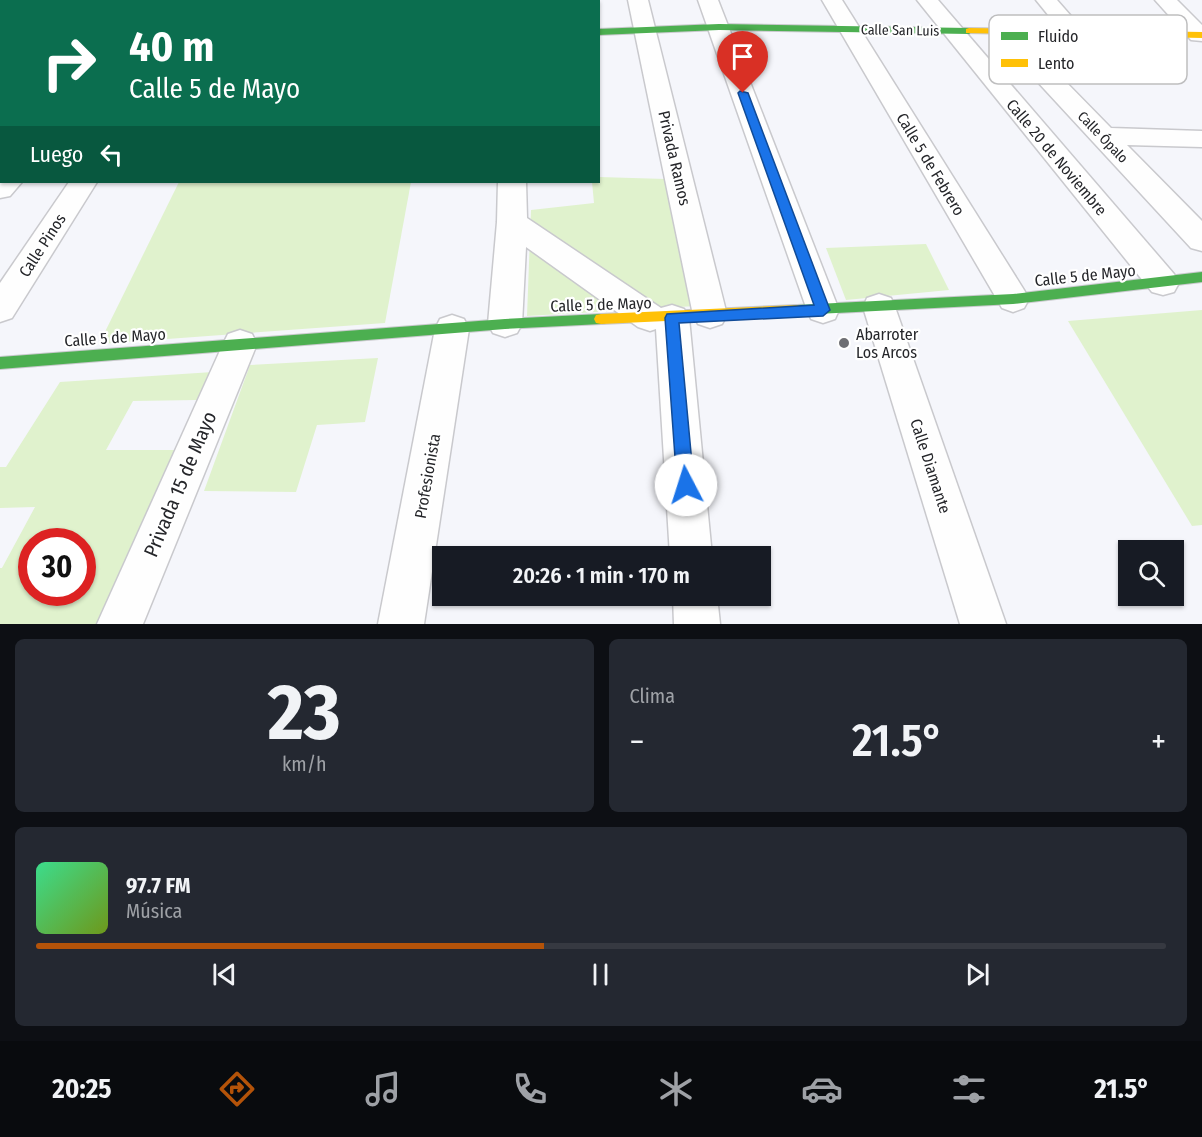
<!DOCTYPE html>
<html lang="es">
<head>
<meta charset="utf-8">
<style>
	body { margin:0; font-family:"Fira Sans Condensed",sans-serif; background:#242831; color:#f1f3f6; height:100vh; display:flex; flex-direction:column; font-size:22px; white-space:nowrap }
	* { box-sizing:border-box; margin:0 }
	p { font-size:20px; color:#9ea1a6 }
	.icon { flex:none; width:33px; height:33px; fill:none; stroke:currentColor; stroke-width:2; stroke-linecap:round; stroke-linejoin:round }
	.map { position:relative; height:624px; overflow:hidden }
	.panel { display:flex; flex-direction:column; gap:15px; padding:15px; background:#0d0f14; flex:1 }
	.panel>* { flex:none }
	.top-card { position:absolute; left:0px; top:0px; width:600px; height:183px; box-shadow:0 2px 4px #0004; background:#0b6e4f; color:#fff; overflow:hidden }
	.controls { position:absolute; left:1118px; top:540px; display:grid; gap:12px }
	.controls a { display:grid; place-items:center; width:66px; height:66px; border-radius:0px; background:#171b24; box-shadow:0 2px 4px #0004; font-size:30px }
	.speed { position:absolute; left:18px; top:528px; display:flex; gap:12px; font-size:30px; font-weight:700; text-align:center }
	.speed>* { display:grid; place-content:center; width:78px; height:78px; border-radius:50%; background:#171b24; box-shadow:0 2px 4px #0004; line-height:1 }
	.speed .limit { border:9px solid #d22; background:#fff; color:#111 }
	.pin { position:absolute; display:grid; place-items:center; width:51px; height:51px; color:#fff; margin:-62px -26px; border-radius:50% 50% 50% 0; rotate:-45deg; box-shadow:0 0 6px #0007 }
	.pin .icon { rotate:45deg }
	.me { position:absolute; width:66px; margin:-33px; rotate:355deg; stroke-linejoin:round; filter:drop-shadow(0 0 4px #0008) }
	.turn { display:flex; align-items:center; gap:21px; height:126px; padding:0 30px; font-size:27px }
	.turn .icon { width:78px; height:78px; stroke-width:2.5 }
	.turn b { display:block; font-size:42px; line-height:51px }
	.then { display:flex; align-items:center; height:57px; padding:0 30px; background:#0003; gap:12px; font-size:22px }
	.big { font-size:45px; font-weight:600; line-height:1.1 }
	.panel .widget { flex:1; display:flex; flex-direction:column; justify-content:center; gap:9px; min-width:0; padding:0 21px; border-radius:9px; background:#242831 }
	.panel .dial { align-items:center; gap:0 }
	.dial b { font-size:78px; line-height:1 }
	.song { display:flex; align-items:center; gap:18px }
	.cover { width:72px; height:72px; border-radius:9px; background:linear-gradient(135deg,hsl(150 70% 55%),hsl(80 70% 35%)) }
	.played { height:6px; border-radius:3px; background:linear-gradient(90deg,#b45309 45%,#363941 45%) }
	.keys { display:flex; justify-content:space-around; direction:ltr }
	.heat { display:flex; justify-content:space-between; align-items:center; font-size:33px; direction:ltr }
	.panel .tiles { flex:1; display:grid; gap:15px; grid-template-columns:1fr 1fr }
	.widget:last-child { grid-column:span 2 }
	.trip { position:absolute; left:432px; top:546px; width:339px; height:60px; border-radius:0px; background:#171b24; box-shadow:0 2px 4px #0004; font-weight:600; line-height:60px; text-align:center }
	.dock { display:flex; height:96px; justify-content:space-around; align-items:center; background:#090b0e; color:#9ea1a6 }
	.dock .icon { width:42px; height:42px }
	.dock .active { color:#b45309 }
	.dock b { font-size:27px; color:#f1f3f6 }
	.map>svg:first-child { display:block }
	.green { fill:#e0f2cd; fill-rule:evenodd }
	.lines { fill:none; stroke-linecap:round; stroke-linejoin:round }
	.street-casing { stroke:#c9c9cd; stroke-width:3 }
	.fast-casing { stroke:#c9c9cd; stroke-width:2 }
	.slow-casing { stroke:#c9c9cd; stroke-width:2 }
	.street { fill:#fefefe; fill-rule:evenodd }
	.fast { fill:#4caf50; fill-rule:evenodd }
	.slow { fill:#ffc107; fill-rule:evenodd }
	.route { fill:#1a73e8; stroke:#114b97; stroke-width:1.5 }
	.poi-dot { fill:#6e6f73; stroke:#fff; stroke-width:2 }
	.labels { text-anchor:middle; stroke-width:4.5; stroke-linejoin:round; paint-order:stroke }
	.far-street-label { font-size:14px; fill:#25262a; stroke:#fff }
	.street-label { font-size:16px; fill:#25262a; stroke:#fff }
	.poi-label { font-size:16px; fill:#25262a; stroke:#fff; text-anchor:start }
	.near-street-label { font-size:20px; fill:#25262a; stroke:#fff }
	.key { fill:#fff; stroke:#bebebf; stroke-width:1.5 }
	.key-label { font-size:16px; fill:#25262a }
</style>
</head>
<body>
<div class="map">
<svg width="1202" height="624" viewBox="0 0 1202 624">
	<rect width="100%" height="100%" fill="#f5f6fb"/>
	<g class="green">
		<polygon points="599,177 666,179 696,306 527,316 531,210 594,203 592,182 598,182"/>
		<polygon points="179,182 411,182 385,323 99,344"/>
		<polygon points="926,244 949,290 846,300 826,248"/>
		<polygon points="1202,310 1202,525 1192,526 1068,321"/>
		<polygon points="378,358 365,422 317,425 296,492 204,491 250,365"/>
		<path d="M213,372L197,400L133,401L106,450H183L99,624H0V568H2L35,507L0,508V467H6L60,382ZM32,542H82V592H32Z"/>
	</g>
	<g class="lines">
		<g class="street-casing">
			<g id="street">
				<polygon points="0,0 13,0 2,2 0,7"/>
				<polygon points="63,0 83,0 62,2"/>
				<polygon points="185,0 205,0 184,2"/>
				<rect x="501" y="0" width="20" height="2"/>
				<polygon points="628,0 648,0 727,315 722,324 710,328 698,324 693,315"/>
				<polygon points="698,0 718,0 839,310 835,319 823,323 811,319 807,310"/>
				<polygon points="822,0 842,0 1024,290 1029,299 1024,308 1013,312 1002,308"/>
				<polygon points="917,0 938,0 1174,274 1179,283 1174,292 1163,295 1152,292"/>
				<polygon points="1036,0 1057,0 1085,32 1082,37 1074,39 1066,37"/>
				<polygon points="1155,0 1177,0 1202,25 1202,41 1191,40"/>
				<polygon points="1005,26 1013,28 1111,128 1202,131 1202,147 1127,145 1202,221 1202,251 1191,248 997,38 994,33 997,28"/>
				<polygon points="2,50 2,65 0,65 0,51"/>
				<polygon points="0,175 2,182 22,182 10,196 0,198"/>
				<polygon points="69,182 97,182 12,318 0,322 0,283"/>
				<polygon points="498,182 526,182 527,218 661,308 672,305 684,309 689,318 712,556 670,556 656,329 650,331 638,327 526,247 522,324 517,333 505,337 493,333 488,324 497,222"/>
				<polygon points="879,294 891,298 895,307 1006,624 960,624 863,307 867,298"/>
				<polygon points="452,315 464,319 469,329 424,624 378,624 435,329 440,319"/>
				<polygon points="240,330 252,334 257,344 143,624 97,624 223,344 228,334"/>
				<polygon points="673,596 717,596 720,624 674,624"/>
			</g>
		</g>
		<g class="fast-casing">
			<g id="fast">
				<polygon points="719,24 969,28 973,31 969,34 719,30 598,35 598,29"/>
				<polygon points="1202,272 1202,282 1013,304 797,315 792,314 790,310 792,306 797,305 1013,294"/>
				<polygon points="601,314 606,315 608,319 606,323 601,324 505,329 0,369 0,357 505,319"/>
			</g>
		</g>
		<g class="slow-casing">
			<g id="slow">
				<polygon points="969,28 1202,32 1202,38 966,33 966,29"/>
				<polygon points="797,305 802,306 804,310 802,314 797,315 601,324 596,323 594,319 596,315 601,314"/>
			</g>
		</g>
		<use href="#street" class="street"/>
		<use href="#fast" class="fast"/>
		<use href="#slow" class="slow"/>
	</g>
	<polygon class="route" points="740,91 748,93 830,310 823,316 679,323 694,485 691,490 686,493 680,490 677,485 665,318 667,314 814,305 738,93"/>
	<circle class="poi-dot" cx="844" cy="343" r="6"/>
	<g class="labels">
		<g class="far-street-label">
			<text transform="translate(900 30) rotate(1)" y="5">Calle San Luis</text>
			<text transform="translate(1103 137) rotate(46)" y="5">Calle Ópalo</text>
		</g>
		<g class="street-label">
			<text transform="translate(1057 157) rotate(50)" y="6">Calle 20 de Noviembre</text>
			<text transform="translate(675 158) rotate(77)" y="6">Privada Ramos</text>
			<text transform="translate(931 164) rotate(59)" y="6">Calle 5 de Febrero</text>
			<text transform="translate(42 245) rotate(-57)" y="6">Calle Pinos</text>
			<text transform="translate(1085 275) rotate(-6)" y="6">Calle 5 de Mayo</text>
			<text transform="translate(601 304) rotate(-2)" y="6">Calle 5 de Mayo</text>
			<text transform="translate(115 337) rotate(-4)" y="6">Calle 5 de Mayo</text>
			<text transform="translate(931 466) rotate(72)" y="6">Calle Diamante</text>
			<text transform="translate(427 476) rotate(-80)" y="6">Profesionista</text>
		</g>
		<g class="poi-label">
			<text x="856" y="340">Abarroter<tspan x="856" dy="18">Los Arcos</tspan></text>
		</g>
		<g class="near-street-label">
			<text transform="translate(180 484) rotate(-67)" y="7">Privada 15 de Mayo</text>
		</g>
	</g>
	<rect x="989" y="15" width="198" height="69" rx="9" class="key"/>
	<rect x="1001" y="32" width="27" height="8" fill="#4caf50"/>
	<rect x="1001" y="59" width="27" height="8" fill="#ffc107"/>
	<g class="key-label">
		<text x="1038" y="42">Fluido</text>
		<text x="1038" y="69">Lento</text>
	</g>
</svg>
<div class="controls">
<a><svg class="icon" aria-label="search" viewBox="0 0 24 24"><circle cx="10" cy="10" r="6"/><path d="M15 15l6 6"/></svg></a>
</div>
<div class="speed"><div class="limit">30</div></div>
<div class="pin" style="left:743px;top:93px;background:#d93025"><svg class="icon" aria-label="arrive" viewBox="0 0 24 24"><path d="M6 21V4h12l-3 4 3 4H6"/></svg></div>
<svg class="me" style="left:686px;top:485px" viewBox="-20 -20 40 40"><circle r="19" fill="#fff"/><path d="M0-13L10 11 0 6-10 11z" fill="#1a73e8"/></svg>
<div class="trip">20:26 · 1 min · 170 m</div>
<div class="top-card">
<div class="turn"><svg class="icon" aria-label="right" viewBox="0 0 24 24"><path d="M7 20v-9h11M14 6l5 5-5 5"/></svg><div><b>40 m</b>Calle 5 de Mayo</div></div>
<div class="then">Luego<svg class="icon" aria-label="left" viewBox="0 0 24 24"><path d="M17 20v-9H6M10 6l-5 5 5 5"/></svg></div>
</div>
</div>
<section class="panel">
<div class="tiles">
<div class="widget dial"><b>23</b><p>km/h</p></div>
<div class="widget"><p>Clima</p>
<div class="heat"><a>−</a><b class="big">21.5°</b><a>+</a></div>
</div>
<div class="widget">
<div class="song"><i class="cover"></i><div><b>97.7 FM</b><p>Música</p></div></div>
<div class="played"></div>
<div class="keys"><svg class="icon" aria-label="previous" viewBox="0 0 24 24"><path d="M18 5L8 12l10 7zM5 5v14"/></svg><svg class="icon" aria-label="pause" viewBox="0 0 24 24"><path d="M8 5v14M16 5v14"/></svg><svg class="icon" aria-label="next" viewBox="0 0 24 24"><path d="M6 5l10 7-10 7zM19 5v14"/></svg></div>
</div>
</div>
</section>
<nav class="dock">
<b>20:25</b>
<svg class="icon active" aria-label="directions" viewBox="0 0 24 24"><path d="M12 3l9 9-9 9-9-9zM9 14v-3h6M13 9l2 2-2 2"/></svg>
<svg class="icon" aria-label="music" viewBox="0 0 24 24"><path d="M9 18V5l10-2v13"/><circle cx="6" cy="18" r="3"/><circle cx="16" cy="16" r="3"/></svg>
<svg class="icon" aria-label="phone" viewBox="0 0 24 24"><path d="M5 4h4l2 5-3 2q2 4 5 5l2-3 5 2v4C11 20 4 13 5 4z"/></svg>
<svg class="icon" aria-label="climate" viewBox="0 0 24 24"><path d="M12 3v18M4 7l16 10M4 17L20 7"/></svg>
<svg class="icon" aria-label="car" viewBox="0 0 24 24"><path d="M5 17H2v-5l4-1 3-4h7l3 4 3 1v5h-3M9 17h6M6 11h13"/><circle cx="7" cy="17" r="2"/><circle cx="17" cy="17" r="2"/></svg>
<svg class="icon" aria-label="filters" viewBox="0 0 24 24"><path d="M4 7h16M4 17h16"/><circle cx="9" cy="7" r="2"/><circle cx="15" cy="17" r="2"/></svg>
<b>21.5°</b>
</nav>
</body>
</html>
